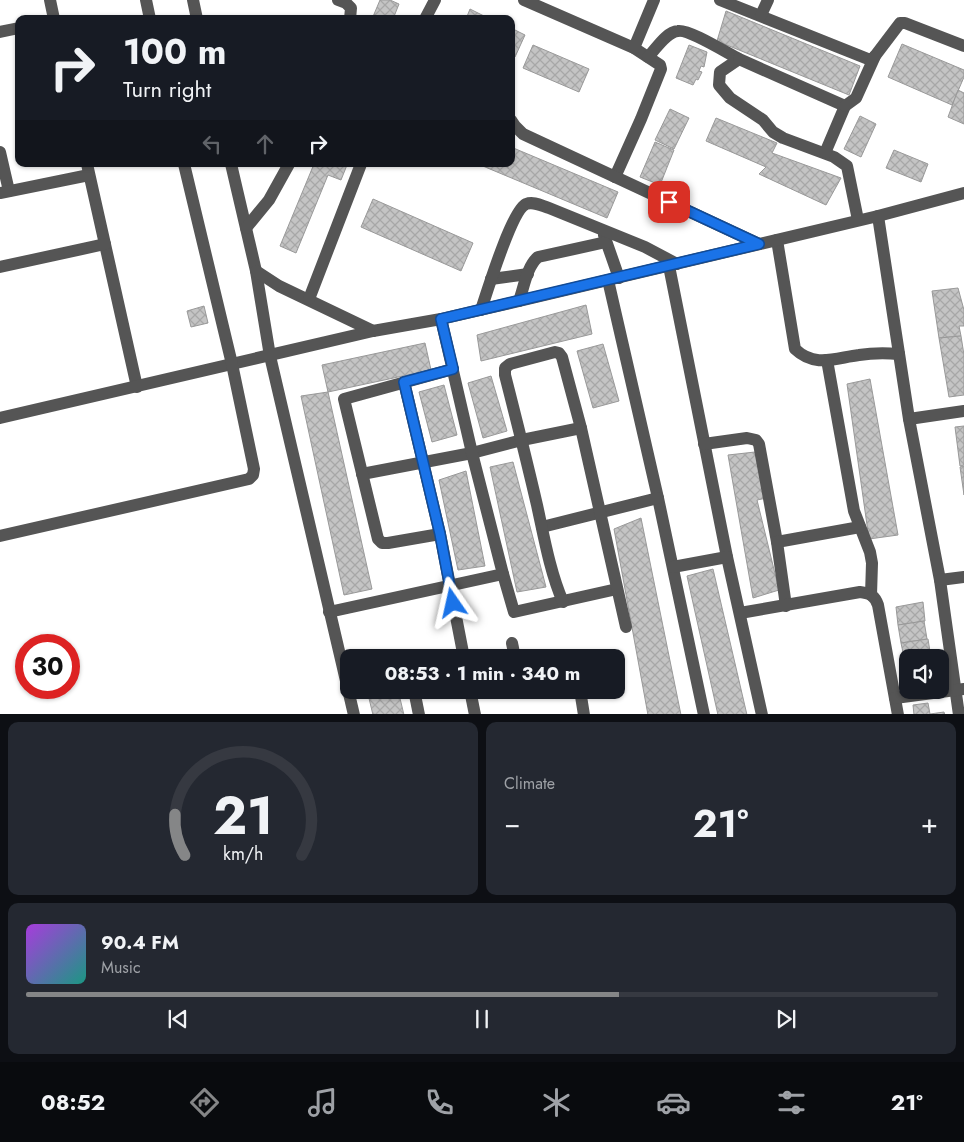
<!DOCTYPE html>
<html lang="en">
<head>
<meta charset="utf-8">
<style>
	body { margin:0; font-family:Jost,sans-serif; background:#242831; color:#f1f3f6; height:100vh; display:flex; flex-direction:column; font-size:19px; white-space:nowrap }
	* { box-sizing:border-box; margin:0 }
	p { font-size:16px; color:#9ea1a6 }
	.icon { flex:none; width:28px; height:28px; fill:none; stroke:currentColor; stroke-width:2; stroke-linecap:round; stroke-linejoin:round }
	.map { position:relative; height:714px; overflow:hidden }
	.drawer { display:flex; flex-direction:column; gap:8px; padding:8px; background:#0d0f14; flex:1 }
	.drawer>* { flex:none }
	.hud { position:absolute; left:15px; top:15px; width:500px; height:152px; border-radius:10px; box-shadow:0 1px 4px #0004; background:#171b24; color:#f1f3f6; overflow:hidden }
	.buttons { position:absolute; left:899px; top:649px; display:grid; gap:10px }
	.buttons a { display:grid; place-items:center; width:50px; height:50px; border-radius:10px; background:#171b24; box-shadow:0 1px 4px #0004; font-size:25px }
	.speed { position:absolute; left:15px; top:634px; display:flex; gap:10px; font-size:25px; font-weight:700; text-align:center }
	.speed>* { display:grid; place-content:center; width:65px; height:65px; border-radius:50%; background:#171b24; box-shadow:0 1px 4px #0004; line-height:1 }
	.speed .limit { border:8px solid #d22; background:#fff; color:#111 }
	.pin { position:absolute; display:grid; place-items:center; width:42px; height:42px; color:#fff; margin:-21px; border-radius:10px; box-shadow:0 2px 8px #0006 }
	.me { position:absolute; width:55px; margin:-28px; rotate:349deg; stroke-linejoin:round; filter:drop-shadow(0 0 4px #0008) }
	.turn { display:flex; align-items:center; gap:18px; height:105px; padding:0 25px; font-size:22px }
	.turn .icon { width:65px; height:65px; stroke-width:2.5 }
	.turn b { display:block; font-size:35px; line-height:42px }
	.lanes { display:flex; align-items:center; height:48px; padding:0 25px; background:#0003; justify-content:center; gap:25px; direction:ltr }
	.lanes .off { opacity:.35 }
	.big { font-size:38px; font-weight:700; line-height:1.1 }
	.drawer .tile { flex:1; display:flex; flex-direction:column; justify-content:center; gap:8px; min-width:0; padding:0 18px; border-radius:10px; background:#242831 }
	.drawer .dial { align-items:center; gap:0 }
	.dial svg { height:130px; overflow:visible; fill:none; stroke:#363941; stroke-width:7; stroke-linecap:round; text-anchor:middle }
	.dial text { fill:#f1f3f6; stroke:none }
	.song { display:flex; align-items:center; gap:15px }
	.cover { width:60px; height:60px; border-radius:8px; background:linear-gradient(135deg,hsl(280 70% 55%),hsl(170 70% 35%)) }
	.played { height:5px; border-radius:2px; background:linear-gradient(90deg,#858687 65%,#363941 65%) }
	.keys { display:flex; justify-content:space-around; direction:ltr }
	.heat { display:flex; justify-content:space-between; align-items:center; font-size:28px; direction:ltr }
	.drawer .tiles { flex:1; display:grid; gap:8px; grid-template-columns:1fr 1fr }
	.tile:last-child { grid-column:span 2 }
	.trip { position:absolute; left:340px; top:649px; width:285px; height:50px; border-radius:10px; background:#171b24; box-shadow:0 1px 4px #0004; font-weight:700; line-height:50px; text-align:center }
	.tab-bar { display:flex; height:80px; justify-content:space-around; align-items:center; background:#090b0e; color:#9ea1a6 }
	.tab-bar .icon { width:35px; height:35px }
	.tab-bar .selected { color:#858687 }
	.tab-bar b { font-size:22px; color:#f1f3f6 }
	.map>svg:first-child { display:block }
	.building { fill:url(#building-cross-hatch); stroke:#999 }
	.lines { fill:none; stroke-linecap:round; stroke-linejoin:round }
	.minor { stroke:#555; stroke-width:12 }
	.route-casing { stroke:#114b97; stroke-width:12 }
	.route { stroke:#1a73e8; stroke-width:9 }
</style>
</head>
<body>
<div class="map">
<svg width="964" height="715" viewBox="0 0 964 715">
	<defs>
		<pattern id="building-cross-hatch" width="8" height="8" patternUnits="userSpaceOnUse" patternTransform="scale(1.25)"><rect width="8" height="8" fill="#c4c4c4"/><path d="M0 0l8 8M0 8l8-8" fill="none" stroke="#a7a7a7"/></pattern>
	</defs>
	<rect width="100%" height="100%" fill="#fff"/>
	<g class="building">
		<polygon points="380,0 390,0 399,4 393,19 372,19"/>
		<polygon points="470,9 490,19 466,19"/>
		<polygon points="726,11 860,66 849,95 717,41"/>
		<polygon points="511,28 525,35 515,57 511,55"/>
		<polygon points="902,44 964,70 964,77 952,105 888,77"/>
		<polygon points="533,45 589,69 579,92 523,68"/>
		<polygon points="689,45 707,52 704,67 701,66 699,71 702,72 698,80 696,79 693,85 676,78"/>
		<polygon points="958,90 964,93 964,124 948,117"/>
		<polygon points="670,109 689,118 674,149 655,140"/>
		<polygon points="860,116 876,124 861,157 844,149"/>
		<polygon points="716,118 777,143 772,153 841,178 826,205 759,174 766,167 706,141"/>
		<polygon points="655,142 674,150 660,185 640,177"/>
		<polygon points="511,147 618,192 607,218 478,164 511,164"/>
		<polygon points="894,150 928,164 921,182 886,168"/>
		<polygon points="314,164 342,164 347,165 341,180 328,175 296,253 280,246"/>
		<polygon points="373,199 473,243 461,271 361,227"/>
		<polygon points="958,288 964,310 964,326 959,326 961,336 939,338 932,291"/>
		<polygon points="586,305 592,334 481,361 477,335"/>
		<polygon points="204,306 208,323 191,327 187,311"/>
		<polygon points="961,336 964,355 964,395 949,397 939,338"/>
		<polygon points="425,343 431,370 328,392 322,365"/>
		<polygon points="603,344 619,401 593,408 577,351"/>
		<polygon points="491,376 507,431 483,438 468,383"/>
		<polygon points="870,379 898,535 869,539 847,384"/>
		<polygon points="444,385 457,435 432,442 419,392"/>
		<polygon points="328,392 372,589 344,595 301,396"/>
		<polygon points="964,426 964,465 960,466 955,427"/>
		<polygon points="755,452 767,498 757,500 779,590 753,598 728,455"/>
		<polygon points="513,462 546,587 517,592 490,467"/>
		<polygon points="964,466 964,495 960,467"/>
		<polygon points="466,471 485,566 458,570 439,480"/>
		<polygon points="641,518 681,715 648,715 614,529"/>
		<polygon points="713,569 747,715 718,715 687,576"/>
		<polygon points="923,602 925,621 898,625 896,607"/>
		<polygon points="924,621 927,639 901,643 898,625"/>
		<polygon points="928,639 931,658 908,658 908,661 905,662 901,643"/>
		<polygon points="367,690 398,690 404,715 373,715"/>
		<polygon points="928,703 930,714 944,712 945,715 914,715 913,705"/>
	</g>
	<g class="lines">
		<g class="minor">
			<polyline points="50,0 54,19"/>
			<polyline points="146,0 150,19"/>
			<polyline points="193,0 197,19"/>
			<polyline points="338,0 346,3 351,8 350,19"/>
			<polyline points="524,0 634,48 660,65 661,69 641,119 615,177"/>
			<polyline points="720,0 868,59 872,59 875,56"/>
			<polyline points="761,15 768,0"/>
			<polyline points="425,19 435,0"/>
			<polyline points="0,32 19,28"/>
			<polyline points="634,48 654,0"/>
			<path d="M648,57C656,49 666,32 678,31C689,29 727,53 739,59L720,72L719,85L730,98L763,120L773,132L783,138L834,157L847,166L858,220"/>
			<polyline points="739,59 845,106 825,153"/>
			<polyline points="845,106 856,98 875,56 900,23 905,23 964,46"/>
			<polyline points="511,120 515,126 523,134 759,244"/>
			<polyline points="0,152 9,191"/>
			<polyline points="87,164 137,387"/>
			<polyline points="231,164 256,271 270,356 354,715"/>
			<polyline points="0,193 89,175"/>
			<polyline points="878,216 909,419 940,580 959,715"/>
			<polyline points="246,228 269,200 289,164"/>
			<polyline points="604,235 619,278"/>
			<path d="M777,240L795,349C815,368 835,358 859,355C872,353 886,353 899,354"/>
			<polyline points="669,266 727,557 762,715"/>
			<polyline points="0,267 105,244"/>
			<polyline points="256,271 279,286 373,331"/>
			<polyline points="491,279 528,274"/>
			<polyline points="608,280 658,498 704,715"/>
			<polyline points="309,299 361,164"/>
			<path d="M519,301C524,287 527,266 538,257L606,242"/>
			<path d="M481,310C487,292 512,210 526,204C534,201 542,206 549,208L645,247L677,264"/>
			<polyline points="827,360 854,511 870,552 872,563 871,595"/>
			<polyline points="404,382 440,534 464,658"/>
			<polyline points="0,418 373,331 441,319 532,298 878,216 964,193"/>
			<polyline points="909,419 964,411"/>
			<polyline points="704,444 747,438 756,440 759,444 777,542"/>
			<polyline points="362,474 472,453 522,440 581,428"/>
			<polyline points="542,527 658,498"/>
			<polyline points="440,534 388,543 382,543 378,539 344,399 453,369"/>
			<polyline points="0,536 249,479 253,475 254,469 232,364 184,164"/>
			<polyline points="673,567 727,557"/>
			<polyline points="503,574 514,612 617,589"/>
			<polyline points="940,580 964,577"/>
			<path d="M563,602C550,572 544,537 537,505C527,462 516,418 505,375V368L510,364L555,352L559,353L562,357L581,428L626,627"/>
			<polyline points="786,606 777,542 860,527"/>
			<polyline points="329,612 503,574 472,453 441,319"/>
			<path d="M740,613L860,592C870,593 875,596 878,605L898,715"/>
			<polyline points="512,643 515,658"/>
			<polyline points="414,690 419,715"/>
			<polyline points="470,690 475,715"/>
			<polyline points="580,690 584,715"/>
			<polyline points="895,698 964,689"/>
		</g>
	</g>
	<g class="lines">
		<g class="route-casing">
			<polyline id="route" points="453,603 440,534 404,382 453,369 441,319 759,244 669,202"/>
		</g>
		<use href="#route" class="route"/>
	</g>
</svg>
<div class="buttons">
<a><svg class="icon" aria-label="sound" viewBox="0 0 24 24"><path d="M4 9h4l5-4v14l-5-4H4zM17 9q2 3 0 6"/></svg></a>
</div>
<div class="speed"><div class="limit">30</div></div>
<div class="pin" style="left:669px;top:202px;background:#d93025"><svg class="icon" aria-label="arrive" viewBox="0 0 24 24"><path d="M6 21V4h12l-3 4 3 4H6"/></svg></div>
<svg class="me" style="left:453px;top:603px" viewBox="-20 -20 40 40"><path d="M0-17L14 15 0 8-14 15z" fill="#1a73e8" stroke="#fff" stroke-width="4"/></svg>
<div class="trip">08:53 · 1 min · 340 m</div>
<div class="hud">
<div class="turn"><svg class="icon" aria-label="right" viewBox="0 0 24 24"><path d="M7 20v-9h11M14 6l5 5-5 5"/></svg><div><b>100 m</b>Turn right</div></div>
<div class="lanes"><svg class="icon off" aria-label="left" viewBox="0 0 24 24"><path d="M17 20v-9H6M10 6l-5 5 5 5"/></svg><svg class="icon off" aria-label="ahead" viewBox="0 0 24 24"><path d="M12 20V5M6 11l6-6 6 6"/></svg><svg class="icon" aria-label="right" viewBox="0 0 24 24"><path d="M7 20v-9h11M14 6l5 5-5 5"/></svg></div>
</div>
</div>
<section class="drawer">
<div class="tiles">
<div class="tile dial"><svg viewBox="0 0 100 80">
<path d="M14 69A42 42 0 1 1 86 69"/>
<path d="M14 69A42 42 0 0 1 8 44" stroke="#858687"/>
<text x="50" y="56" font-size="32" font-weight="700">21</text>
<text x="50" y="72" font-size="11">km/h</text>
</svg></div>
<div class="tile"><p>Climate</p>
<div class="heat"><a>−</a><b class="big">21°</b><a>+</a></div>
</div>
<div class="tile">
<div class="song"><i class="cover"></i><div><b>90.4 FM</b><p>Music</p></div></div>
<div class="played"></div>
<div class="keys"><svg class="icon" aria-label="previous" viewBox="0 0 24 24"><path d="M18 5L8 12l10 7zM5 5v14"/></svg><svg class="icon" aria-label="pause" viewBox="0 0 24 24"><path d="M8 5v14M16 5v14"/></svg><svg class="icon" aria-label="next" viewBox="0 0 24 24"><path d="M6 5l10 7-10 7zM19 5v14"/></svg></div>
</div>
</div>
</section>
<nav class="tab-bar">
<b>08:52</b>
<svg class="icon selected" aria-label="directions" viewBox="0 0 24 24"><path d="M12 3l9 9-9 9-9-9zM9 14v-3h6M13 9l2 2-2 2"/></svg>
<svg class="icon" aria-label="music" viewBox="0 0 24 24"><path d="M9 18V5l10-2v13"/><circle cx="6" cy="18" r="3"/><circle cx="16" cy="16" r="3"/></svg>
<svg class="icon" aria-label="phone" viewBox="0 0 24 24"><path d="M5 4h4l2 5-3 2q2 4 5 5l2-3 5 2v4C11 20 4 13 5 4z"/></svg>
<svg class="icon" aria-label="climate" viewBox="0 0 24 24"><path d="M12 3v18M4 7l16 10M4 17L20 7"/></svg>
<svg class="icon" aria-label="car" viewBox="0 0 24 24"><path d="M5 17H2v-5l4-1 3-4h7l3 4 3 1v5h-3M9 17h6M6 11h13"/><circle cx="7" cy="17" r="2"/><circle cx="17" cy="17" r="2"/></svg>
<svg class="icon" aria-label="filters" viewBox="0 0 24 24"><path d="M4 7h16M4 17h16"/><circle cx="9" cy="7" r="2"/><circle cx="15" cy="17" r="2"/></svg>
<b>21°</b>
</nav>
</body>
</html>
